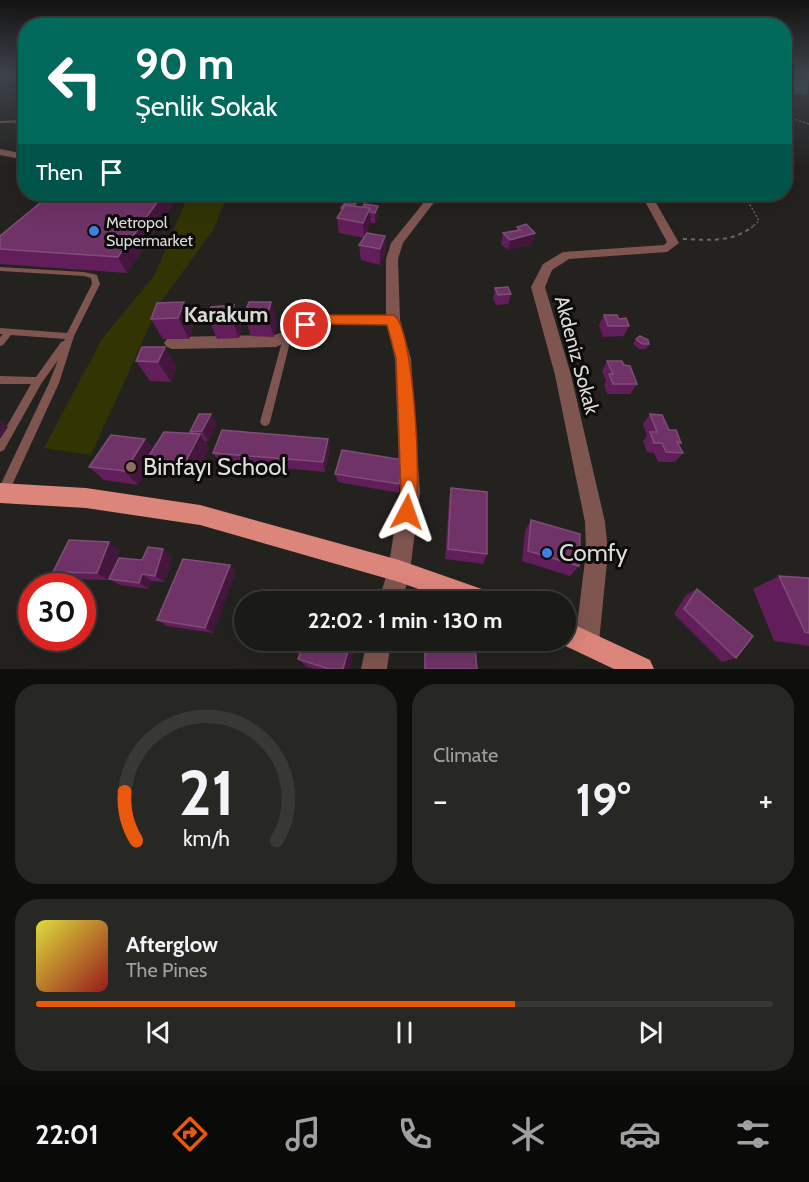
<!DOCTYPE html>
<html lang="en">
<head>
<meta charset="utf-8">
<style>
	body { margin:0; font-family:Cabin,sans-serif; background:#272724; color:#f1f3f6; height:100vh; display:flex; flex-direction:column; font-size:22px; white-space:nowrap }
	* { box-sizing:border-box; margin:0 }
	p { font-size:20px; color:#9fa1a1 }
	.icon { flex:none; width:33px; height:33px; fill:none; stroke:currentColor; stroke-width:2; stroke-linecap:round; stroke-linejoin:round }
	.map { position:relative; height:669px; overflow:hidden }
	.drawer { display:flex; flex-direction:column; gap:15px; padding:15px; background:#0e0e0d; flex:1 }
	.drawer>* { flex:none }
	.hud { position:absolute; left:18px; top:18px; width:774px; height:183px; border-radius:24px; box-shadow:0 6px 24px #0002,0 0 0 2px #383836; background:#00695c; color:#fff; overflow:hidden }
	.speed { position:absolute; left:18px; top:573px; display:flex; gap:12px; font-size:30px; font-weight:700; text-align:center }
	.speed>* { display:grid; place-content:center; width:78px; height:78px; border-radius:50%; background:#1a1a17; box-shadow:0 6px 24px #0002,0 0 0 2px #383836; line-height:1 }
	.speed .limit { border:9px solid #d22; background:#fff; color:#111 }
	.pin { position:absolute; display:grid; place-items:center; width:51px; height:51px; color:#fff; margin:-26px; border:3px solid #fff; border-radius:50%; box-shadow:0 2px 6px #0007 }
	.me { position:absolute; width:66px; margin:-33px; rotate:4deg; stroke-linejoin:round; filter:drop-shadow(0 0 4px #0008) }
	.turn { display:flex; align-items:center; gap:21px; height:126px; padding:0 18px; font-size:27px }
	.turn .icon { width:78px; height:78px; stroke-width:2.5 }
	.turn b { display:block; font-size:42px; line-height:51px }
	.then { display:flex; align-items:center; height:57px; padding:0 18px; background:#0003; gap:12px; font-size:22px }
	.big { font-size:45px; font-weight:800; line-height:1.1 }
	.drawer .tile { flex:1; display:flex; flex-direction:column; justify-content:center; gap:9px; min-width:0; padding:0 21px; border-radius:24px; background:#272724 }
	.drawer .dial { align-items:center; gap:0 }
	.dial svg { height:156px; overflow:visible; fill:none; stroke:#383836; stroke-width:7; stroke-linecap:round; text-anchor:middle }
	.dial text { fill:#f1f3f6; stroke:none }
	.song { display:flex; align-items:center; gap:18px }
	.cover { width:72px; height:72px; border-radius:9px; background:linear-gradient(135deg,hsl(60 70% 55%),hsl(0 70% 35%)) }
	.played { height:6px; border-radius:3px; background:linear-gradient(90deg,#ea580c 65%,#383836 65%) }
	.keys { display:flex; justify-content:space-around; direction:ltr }
	.heat { display:flex; justify-content:space-between; align-items:center; font-size:33px; direction:ltr }
	.drawer .tiles { flex:1; display:grid; gap:15px; grid-template-columns:1fr 1fr }
	.tile:last-child { grid-column:span 2 }
	.trip { position:absolute; left:234px; top:591px; width:342px; height:60px; border-radius:30px; background:#1a1a17; box-shadow:0 6px 24px #0002,0 0 0 2px #383836; font-weight:800; line-height:60px; text-align:center }
	.tab-bar { display:flex; height:96px; justify-content:space-around; align-items:center; background:#0a0a09; color:#9fa1a1 }
	.tab-bar .icon { width:42px; height:42px }
	.tab-bar .current { color:#ea580c }
	.tab-bar b { font-size:27px; color:#f1f3f6 }
	.map>svg:first-child { display:block }
	.green { fill:#323404 }
	.water { fill:#27555b }
	.lines { fill:none; stroke-linecap:round; stroke-linejoin:round }
	.path-far1 { stroke:#696866; stroke-width:1.5; stroke-dasharray:2 2; stroke-linecap:butt }
	.path { stroke:#696866; stroke-width:2; stroke-dasharray:4 4; stroke-linecap:butt }
	.lane { fill:#7f554f; fill-rule:evenodd }
	.street { fill:#7f554f; fill-rule:evenodd }
	.primary { fill:#dc857b; fill-rule:evenodd }
	.wall { fill:#621e5a }
	.shaded-wall { fill:#43173c }
	.building { fill:#6f3367; stroke:#804d79; stroke-width:1.5 }
	.route { fill:#ea580c; stroke:#983908; stroke-width:1.5 }
	.shop-dot { fill:#3f7fe0; stroke:#0c0b0a; stroke-width:2 }
	.education-dot { fill:#8d6e63; stroke:#0c0b0a; stroke-width:2 }
	.labels { text-anchor:middle; stroke-width:6; stroke-linejoin:round; paint-order:stroke }
	.far-poi-label { font-size:16px; fill:#dcdcda; stroke:#0c0b0a; text-anchor:start }
	.street-label { font-size:20px; fill:#dcdcda; stroke:#0c0b0a }
	.quarter-label { font-size:22px; font-weight:bold; fill:#d9d8d5; stroke:#0c0b0a }
	.near-poi-label { font-size:24px; fill:#dcdcda; stroke:#0c0b0a; text-anchor:start }
</style>
</head>
<body>
<div class="map">
<svg width="809" height="669" viewBox="0 0 809 669">
	<rect width="100%" height="100%" fill="#23221f"/>
	<polygon class="green" points="167,194 228,194 213,230 160,303 91,455 44,448 102,339 154,276 187,198"/>
	<polygon class="water" points="784,75 809,75 807,95 785,93"/>
	<g class="lines">
		<g class="path-far1">
			<polyline points="784,116 809,124"/>
			<polyline points="744,194 759,221 751,228"/>
		</g>
		<path class="path" d="M683,239C708,240 733,243 753,226"/>
		<g class="lane">
			<polygon points="26,120 26,122 0,123 0,121"/>
			<polygon points="0,267 84,272 97,275 100,284 74,336 59,383 7,496 3,497 0,496 0,486 49,383 58,360 41,384 4,450 0,452 0,438 31,384 0,384 0,376 36,377 61,342 64,341 65,339 11,335 3,345 0,346 0,337 3,334 0,334 0,328 67,333 92,284 91,278 84,276 0,271"/>
			<polygon points="287,335 291,338 270,422 268,425 265,426 262,425 260,422 283,338"/>
		</g>
		<g class="street">
			<polygon points="0,149 26,154 26,160 0,155"/>
			<polygon points="425,194 435,194 435,201 403,243 398,259 400,320 411,359 420,493 410,571 402,602 378,602 388,571 400,493 395,359 387,325 323,325 276,347 172,349 167,347 164,343 167,339 172,337 275,335 323,315 386,315 386,259 391,243 425,201"/>
			<polygon points="641,194 651,194 679,243 667,252 569,259 552,270 545,287 571,375 605,522 608,552 599,642 596,651 587,654 578,651 575,642 586,552 585,522 555,375 531,287 543,264 563,252 664,245 667,242"/>
			<polygon points="367,640 391,640 387,669 361,669"/>
		</g>
		<g class="primary">
			<polygon points="0,483 86,488 200,505 399,560 496,594 499,602 454,602 399,582 200,525 86,508 0,503"/>
			<polygon points="566,621 650,660 654,669 614,669 557,642 566,640"/>
		</g>
	</g>
	<g class="wall">
		<polygon points="26,118 26,137 17,123"/>
		<polygon points="51,194 172,194 175,201 127,273 0,264 0,236"/>
		<polygon points="364,204 378,216 375,223 371,223 364,237 385,236 386,252 380,265 361,260 359,245 364,238 339,233 337,218 341,211 341,208 357,206 363,207"/>
		<polygon points="517,227 535,233 532,244 508,250 501,244 503,233 516,231"/>
		<polygon points="495,288 511,294 508,304 496,305 493,299"/>
		<polygon points="184,302 194,323 189,339 163,339 151,319"/>
		<polygon points="271,302 277,323 274,337 251,336 244,315"/>
		<polygon points="234,305 242,326 239,338 217,339 208,318"/>
		<polygon points="604,315 619,319 629,326 624,336 603,337 599,325"/>
		<polygon points="636,339 649,344 646,349 639,349 633,344"/>
		<polygon points="142,347 177,367 171,382 150,381 136,361"/>
		<polygon points="607,361 624,365 637,384 630,394 607,394 604,385 606,381 602,371"/>
		<polygon points="650,414 669,430 681,443 679,445 683,453 675,462 658,462 654,453 647,452 643,441 647,436 643,424"/>
		<polygon points="217,424 208,441 205,441 209,448 195,477 159,472 151,463 138,485 104,480 89,467 145,439 153,449 191,433 190,432"/>
		<polygon points="330,449 325,472 219,462 213,453"/>
		<polygon points="404,460 404,469 399,493 338,482 335,474"/>
		<polygon points="451,488 487,554 483,564 445,559 449,501"/>
		<polygon points="531,520 579,566 570,576 522,561 525,531"/>
		<polygon points="163,549 172,557 165,582 151,581 149,589 120,585 109,579 142,560"/>
		<polygon points="120,550 108,580 65,579 53,572"/>
		<polygon points="230,565 236,572 213,633 167,626 157,620"/>
		<polygon points="779,576 809,578 809,646 774,641 753,589"/>
		<polygon points="697,589 736,658 722,662 674,614 686,595"/>
		<polygon points="305,640 357,640 349,669 314,669 307,667 298,659"/>
		<polygon points="424,640 457,640 457,647 477,669 424,669"/>
	</g>
	<g class="shaded-wall">
		<polygon points="163,194 172,194 175,201 127,273 118,257"/>
		<polygon points="378,206 378,216 375,223 375,213"/>
		<polygon points="370,208 371,223 364,238 363,223"/>
		<polygon points="535,233 532,244 508,250 510,240"/>
		<polygon points="385,236 386,252 380,265 380,249"/>
		<polygon points="184,302 194,323 189,339 178,318"/>
		<polygon points="271,302 277,323 274,337 267,316"/>
		<polygon points="234,305 242,326 239,338 231,317"/>
		<polygon points="165,347 177,367 171,382 158,362"/>
		<polygon points="211,414 217,424 208,441 202,431"/>
		<polygon points="0,420 8,427 0,439"/>
		<polygon points="200,434 209,448 195,477 185,463"/>
		<polygon points="145,439 157,453 147,459 151,463 138,485 125,471"/>
		<polygon points="328,439 330,449 325,472 323,462"/>
		<polygon points="404,460 404,469 399,493 399,484"/>
		<polygon points="109,542 120,550 108,580 97,573"/>
		<polygon points="163,549 172,557 165,582 155,576"/>
		<polygon points="230,565 236,572 213,633 205,628"/>
		<polygon points="142,574 151,581 149,589 139,583"/>
		<polygon points="351,640 357,640 349,669 343,669"/>
	</g>
	<g class="building">
		<polygon points="26,118 26,123 17,123"/>
		<polygon points="51,194 163,194 118,257 0,249 0,236"/>
		<polygon points="346,202 356,203 354,206 345,205 343,209 341,208"/>
		<polygon points="364,204 378,206 375,213 370,212 370,208 363,207"/>
		<polygon points="345,205 370,208 363,223 337,218"/>
		<polygon points="526,224 535,233 510,240 503,233 520,230 517,227"/>
		<polygon points="367,233 385,236 380,249 359,245"/>
		<polygon points="508,287 511,294 498,295 495,288"/>
		<polygon points="184,302 178,318 151,319 157,303"/>
		<polygon points="249,302 271,302 267,316 244,315"/>
		<polygon points="234,305 231,317 208,318 211,307"/>
		<polygon points="604,315 617,315 619,319 626,318 629,326 608,326"/>
		<polygon points="640,336 648,340 649,344 642,344 636,339"/>
		<polygon points="142,347 165,347 158,362 136,361"/>
		<polygon points="607,361 622,361 624,365 630,366 637,384 613,384 609,374 613,374"/>
		<polygon points="199,414 211,414 202,431 190,432"/>
		<polygon points="650,414 662,415 669,430 676,430 681,443 677,442 683,453 666,452 662,443 654,443 650,432 657,432"/>
		<polygon points="222,430 328,439 323,462 213,453"/>
		<polygon points="164,432 200,434 185,463 147,459"/>
		<polygon points="111,435 145,439 125,471 89,467"/>
		<polygon points="342,450 404,460 399,484 335,474"/>
		<polygon points="451,488 487,492 487,554 448,549"/>
		<polygon points="531,520 580,534 579,566 528,551"/>
		<polygon points="69,540 109,542 97,573 53,572"/>
		<polygon points="148,547 163,549 155,576 142,574 139,583 109,579 119,558 142,560"/>
		<polygon points="183,559 230,565 205,628 157,620"/>
		<polygon points="779,576 809,578 809,633 805,632"/>
		<polygon points="697,589 753,636 736,658 684,609"/>
		<polygon points="305,640 351,640 343,669 329,669 298,659"/>
		<polygon points="425,640 457,640 457,647 475,648 477,669 425,669"/>
	</g>
	<linearGradient id="sky" x2="0" y2="1"><stop stop-color="#131311"/><stop offset="0.44" stop-color="#3f444d"/><stop offset="1" stop-color="#3f444d" stop-opacity="0"/></linearGradient>
	<rect width="809" height="169" fill="url(#sky)"/>
	<path class="route" d="M325,315H393C414,321 423,496 414,519L407,521L400,519L398,512L401,493L396,358L387,325L325,324L306,330L300,325L302,322Z"/>
	<g class="shop-dot">
		<circle cx="94" cy="231" r="6"/>
		<circle cx="547" cy="553" r="6"/>
	</g>
	<circle class="education-dot" cx="131" cy="467" r="6"/>
	<g class="labels">
		<g class="far-poi-label">
			<text x="106" y="228">Metropol<tspan x="106" dy="18">Supermarket</tspan></text>
		</g>
		<g class="street-label">
			<text transform="translate(577 355) rotate(75)" y="7">Akdeniz Sokak</text>
		</g>
		<g class="quarter-label">
			<text x="226" y="322">Karakum</text>
		</g>
		<g class="near-poi-label">
			<text x="143" y="475">Binfayı School</text>
			<text x="559" y="561">Comfy</text>
		</g>
	</g>
</svg>
<div class="speed"><div class="limit">30</div></div>
<div class="pin" style="left:306px;top:325px;background:#d93025"><svg class="icon" aria-label="arrive" viewBox="0 0 24 24"><path d="M6 21V4h12l-3 4 3 4H6"/></svg></div>
<svg class="me" style="left:407px;top:512px" viewBox="-20 -20 40 40"><path d="M0-17L14 15 0 8-14 15z" fill="#ea580c" stroke="#fff" stroke-width="4"/></svg>
<div class="trip">22:02 · 1 min · 130 m</div>
<div class="hud">
<div class="turn"><svg class="icon" aria-label="left" viewBox="0 0 24 24"><path d="M17 20v-9H6M10 6l-5 5 5 5"/></svg><div><b>90 m</b>Şenlik Sokak</div></div>
<div class="then">Then<svg class="icon" aria-label="arrive" viewBox="0 0 24 24"><path d="M6 21V4h12l-3 4 3 4H6"/></svg></div>
</div>
</div>
<section class="drawer">
<div class="tiles">
<div class="tile dial"><svg viewBox="0 0 100 80">
<path d="M14 69A42 42 0 1 1 86 69"/>
<path d="M14 69A42 42 0 0 1 8 44" stroke="#ea580c"/>
<text x="50" y="56" font-size="32" font-weight="700">21</text>
<text x="50" y="72" font-size="11">km/h</text>
</svg></div>
<div class="tile"><p>Climate</p>
<div class="heat"><a>−</a><b class="big">19°</b><a>+</a></div>
</div>
<div class="tile">
<div class="song"><i class="cover"></i><div><b>Afterglow</b><p>The Pines</p></div></div>
<div class="played"></div>
<div class="keys"><svg class="icon" aria-label="previous" viewBox="0 0 24 24"><path d="M18 5L8 12l10 7zM5 5v14"/></svg><svg class="icon" aria-label="pause" viewBox="0 0 24 24"><path d="M8 5v14M16 5v14"/></svg><svg class="icon" aria-label="next" viewBox="0 0 24 24"><path d="M6 5l10 7-10 7zM19 5v14"/></svg></div>
</div>
</div>
</section>
<nav class="tab-bar">
<b>22:01</b>
<svg class="icon current" aria-label="directions" viewBox="0 0 24 24"><path d="M12 3l9 9-9 9-9-9zM9 14v-3h6M13 9l2 2-2 2"/></svg>
<svg class="icon" aria-label="music" viewBox="0 0 24 24"><path d="M9 18V5l10-2v13"/><circle cx="6" cy="18" r="3"/><circle cx="16" cy="16" r="3"/></svg>
<svg class="icon" aria-label="phone" viewBox="0 0 24 24"><path d="M5 4h4l2 5-3 2q2 4 5 5l2-3 5 2v4C11 20 4 13 5 4z"/></svg>
<svg class="icon" aria-label="climate" viewBox="0 0 24 24"><path d="M12 3v18M4 7l16 10M4 17L20 7"/></svg>
<svg class="icon" aria-label="car" viewBox="0 0 24 24"><path d="M5 17H2v-5l4-1 3-4h7l3 4 3 1v5h-3M9 17h6M6 11h13"/><circle cx="7" cy="17" r="2"/><circle cx="17" cy="17" r="2"/></svg>
<svg class="icon" aria-label="filters" viewBox="0 0 24 24"><path d="M4 7h16M4 17h16"/><circle cx="9" cy="7" r="2"/><circle cx="15" cy="17" r="2"/></svg>
</nav>
</body>
</html>
